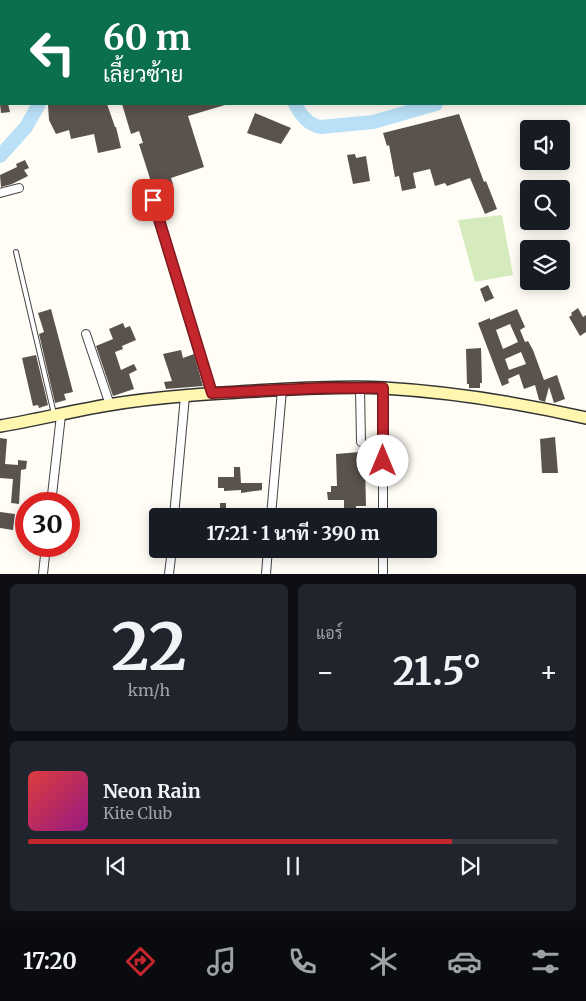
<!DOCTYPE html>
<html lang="th">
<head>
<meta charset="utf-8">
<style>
	body { margin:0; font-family:Merriweather,Sarabun,serif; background:#20242c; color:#f1f3f6; height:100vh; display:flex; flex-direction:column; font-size:19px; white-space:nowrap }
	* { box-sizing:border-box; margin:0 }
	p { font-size:16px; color:#9ea1a6 }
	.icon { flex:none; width:28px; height:28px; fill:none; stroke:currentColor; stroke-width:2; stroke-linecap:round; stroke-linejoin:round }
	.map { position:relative; height:574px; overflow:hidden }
	.side { display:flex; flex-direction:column; gap:10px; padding:10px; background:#0d0f14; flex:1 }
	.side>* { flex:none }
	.guide { position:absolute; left:0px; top:0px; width:586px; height:105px; box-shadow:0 2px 12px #0003; background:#0b6e4f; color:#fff; overflow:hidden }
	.controls { position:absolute; left:520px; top:120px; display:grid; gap:10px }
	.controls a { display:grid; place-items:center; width:50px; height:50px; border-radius:5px; background:#171b24; box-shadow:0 2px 12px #0003; font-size:25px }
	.speed { position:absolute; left:15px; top:492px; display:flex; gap:10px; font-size:25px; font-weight:700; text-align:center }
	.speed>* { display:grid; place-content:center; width:65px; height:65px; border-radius:50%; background:#171b24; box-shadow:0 2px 12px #0003; line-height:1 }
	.speed .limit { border:8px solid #d22; background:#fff; color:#111 }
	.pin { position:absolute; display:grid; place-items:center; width:42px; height:42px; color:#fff; margin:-21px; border-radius:10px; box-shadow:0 2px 8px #0006 }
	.me { position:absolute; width:55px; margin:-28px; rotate:0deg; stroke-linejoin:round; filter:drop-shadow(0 0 4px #0008) }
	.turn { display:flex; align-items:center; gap:18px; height:105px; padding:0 20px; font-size:22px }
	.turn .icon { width:65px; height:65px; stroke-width:2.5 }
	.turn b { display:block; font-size:35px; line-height:42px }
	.big { font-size:38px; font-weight:700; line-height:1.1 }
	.side .card { flex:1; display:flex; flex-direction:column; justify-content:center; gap:8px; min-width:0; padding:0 18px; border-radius:8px; background:#20242c }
	.side .dial { align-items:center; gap:0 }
	.dial b { font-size:65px; line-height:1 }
	.song { display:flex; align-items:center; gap:15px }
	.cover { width:60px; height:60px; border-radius:8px; background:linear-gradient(135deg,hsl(0 70% 55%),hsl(310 70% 35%)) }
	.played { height:5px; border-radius:2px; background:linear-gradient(90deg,#c4262e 80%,#363941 80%) }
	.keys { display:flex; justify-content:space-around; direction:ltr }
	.heat { display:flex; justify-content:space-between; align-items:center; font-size:28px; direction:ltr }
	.side .tiles { flex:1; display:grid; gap:10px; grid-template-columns:1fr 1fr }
	.card:last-child { grid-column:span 2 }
	.trip { position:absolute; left:149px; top:508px; width:288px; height:50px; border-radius:5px; background:#171b24; box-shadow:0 2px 12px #0003; font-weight:700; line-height:50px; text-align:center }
	.dock { display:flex; height:80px; justify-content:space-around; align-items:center; background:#090b0e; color:#9ea1a6 }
	.dock .icon { width:35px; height:35px }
	.dock .selected { color:#c4262e }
	.dock b { font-size:22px; color:#f1f3f6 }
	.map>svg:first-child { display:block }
	.green { fill:#d5ebbd }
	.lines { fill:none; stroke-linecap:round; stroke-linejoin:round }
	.river { stroke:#b9e0f7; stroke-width:14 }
	.building { fill:#5a524d; fill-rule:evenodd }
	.lane-casing { stroke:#444; stroke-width:6 }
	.street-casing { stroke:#444; stroke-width:10 }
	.secondary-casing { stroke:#333; stroke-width:14 }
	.lane { stroke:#fff; stroke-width:4 }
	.street { stroke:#fff; stroke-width:8 }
	.secondary { stroke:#fff6b0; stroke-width:11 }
	.route-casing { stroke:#7f191e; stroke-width:12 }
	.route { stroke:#c4262e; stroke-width:9 }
</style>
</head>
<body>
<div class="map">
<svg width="586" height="574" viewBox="0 0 586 574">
	<rect width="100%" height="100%" fill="#fffdf5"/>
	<polygon class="green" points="502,215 513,275 475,282 458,220"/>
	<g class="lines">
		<g class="river">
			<polyline points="241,0 242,1"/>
			<polyline points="536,0 536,1"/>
			<polyline points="121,1 125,0"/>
			<path d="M295,104C301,115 308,125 321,127L373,122L436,104"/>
			<polyline points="0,156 26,127 39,104"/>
		</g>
	</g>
	<g class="building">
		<polygon points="0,104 8,104 10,112 1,113"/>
		<polygon points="52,104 107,104 115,127 116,127 121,148 98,153 94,134 71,139 69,130 56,134 49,120 48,105"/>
		<polygon points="122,104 225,104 225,105 188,116 204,167 171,178 173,184 165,186 164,184 153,188 139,144 143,143 139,131 131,134"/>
		<polygon points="255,113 291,128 281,144 247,133"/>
		<polygon points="459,114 484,182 486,181 497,209 485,214 470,178 447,186 445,183 435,186 430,169 413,173 416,188 402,191 399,176 395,177 389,145 387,146 383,133"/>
		<polygon points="355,154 356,158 366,156 370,181 353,184 347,155"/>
		<polygon points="25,160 29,168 24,170 28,176 12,184 1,187 0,175 17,167 16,164"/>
		<polygon points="561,198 568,216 561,219"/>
		<polygon points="488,285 494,298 485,302 480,289"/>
		<polygon points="578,308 583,317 586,315 586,332 580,336 569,317 572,315 571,313"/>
		<polygon points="51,309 73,392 64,394 66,400 55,403 39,334 44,332 38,313"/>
		<path d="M517,309L525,327L520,330L525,342L528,341L533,350L544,380L557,375L565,399L554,403L549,387L545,402L539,400L535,385L524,389L519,374L508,379L509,383L502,386L478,323L490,318V320ZM510,324L518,342L503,349L496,330ZM521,352L526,364L509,370L505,359Z"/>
		<polygon points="123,323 125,328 130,326 136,340 122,346 123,349 115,352 121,370 134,364 137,370 129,374 134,389 113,396 96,346 113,339 109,329"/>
		<polygon points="481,348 482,383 480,383 480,388 469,388 469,384 467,384 466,349"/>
		<polygon points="181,350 183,358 194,354 203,386 166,389 164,382 172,381 163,354"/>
		<polygon points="36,355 48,405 39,408 38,405 33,406 22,358"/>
		<polygon points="555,437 558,473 542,473 540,439"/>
		<polygon points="0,438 7,439 5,464 18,465 18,460 27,461 26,469 21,470 19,504 11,503 13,479 0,478"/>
		<polygon points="359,449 369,449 369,463 365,463 366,506 356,506 356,514 344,514 344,500 328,500 327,492 331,492 331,486 337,486 336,454 360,452"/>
		<polygon points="234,467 240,467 241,483 262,483 262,490 241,493 241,490 224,491 224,488 218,488 218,477 234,477"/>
		<rect x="220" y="503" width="6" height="8"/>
		<polygon points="0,512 15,514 13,530 0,528"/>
		<rect x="355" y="549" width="22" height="7"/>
	</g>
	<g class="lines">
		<g class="lane-casing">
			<polyline id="lane" points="16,252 54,414"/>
		</g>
		<g class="street-casing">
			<g id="street">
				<polyline points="0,193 19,188"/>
				<polyline points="153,200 211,393"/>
				<polyline points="86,334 110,405"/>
				<polyline points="360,388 361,442"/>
				<polyline points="51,504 61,415"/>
				<polyline points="174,516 185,396"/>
				<polyline points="271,516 282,390"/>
				<polyline points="383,516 383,388"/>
				<polyline points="43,574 46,546"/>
				<polyline points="169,574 172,549"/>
				<polyline points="266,574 268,549"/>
				<polyline points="383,574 383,549"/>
			</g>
		</g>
		<g class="secondary-casing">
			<path id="secondary" d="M0,426C36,420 72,411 108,405C163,396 219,393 274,390C310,388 347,386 384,388C451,392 520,403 586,418"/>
		</g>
		<use href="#lane" class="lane"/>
		<use href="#street" class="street"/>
		<use href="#secondary" class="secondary"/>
	</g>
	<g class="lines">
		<g class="route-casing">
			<polyline id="route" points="153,200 212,393 323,388 383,388 383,461"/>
		</g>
		<use href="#route" class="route"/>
	</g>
</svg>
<div class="controls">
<a><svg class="icon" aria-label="sound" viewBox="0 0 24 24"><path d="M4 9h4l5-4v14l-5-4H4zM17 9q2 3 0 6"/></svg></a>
<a><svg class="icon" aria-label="search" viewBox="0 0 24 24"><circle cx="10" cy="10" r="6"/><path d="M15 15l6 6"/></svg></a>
<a><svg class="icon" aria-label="layers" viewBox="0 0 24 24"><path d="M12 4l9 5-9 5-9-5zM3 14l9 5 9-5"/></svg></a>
</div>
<div class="speed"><div class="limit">30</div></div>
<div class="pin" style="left:153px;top:200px;background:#d93025"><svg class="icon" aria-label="arrive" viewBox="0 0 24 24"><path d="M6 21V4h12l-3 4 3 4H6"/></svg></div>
<svg class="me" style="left:383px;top:461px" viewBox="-20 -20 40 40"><circle r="19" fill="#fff"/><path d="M0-13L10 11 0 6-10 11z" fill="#c4262e"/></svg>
<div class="trip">17:21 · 1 นาที · 390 m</div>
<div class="guide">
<div class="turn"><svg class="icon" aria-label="left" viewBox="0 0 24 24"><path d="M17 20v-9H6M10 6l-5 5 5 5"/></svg><div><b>60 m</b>เลี้ยวซ้าย</div></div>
</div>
</div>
<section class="side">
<div class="tiles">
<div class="card dial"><b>22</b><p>km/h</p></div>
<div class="card"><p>แอร์</p>
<div class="heat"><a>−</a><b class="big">21.5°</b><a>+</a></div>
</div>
<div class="card">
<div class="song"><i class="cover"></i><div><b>Neon Rain</b><p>Kite Club</p></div></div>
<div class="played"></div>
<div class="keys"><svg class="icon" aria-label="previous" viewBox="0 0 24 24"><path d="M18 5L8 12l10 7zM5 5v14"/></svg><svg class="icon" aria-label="pause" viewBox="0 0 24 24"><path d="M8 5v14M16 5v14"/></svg><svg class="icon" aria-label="next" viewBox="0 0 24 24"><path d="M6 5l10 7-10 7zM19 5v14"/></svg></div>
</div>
</div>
</section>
<nav class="dock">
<b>17:20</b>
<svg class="icon selected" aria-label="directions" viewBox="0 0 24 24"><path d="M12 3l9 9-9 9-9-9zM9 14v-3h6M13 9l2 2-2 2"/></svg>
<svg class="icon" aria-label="music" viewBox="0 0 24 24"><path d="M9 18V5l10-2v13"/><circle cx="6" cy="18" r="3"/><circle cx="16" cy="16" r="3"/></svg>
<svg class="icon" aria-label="phone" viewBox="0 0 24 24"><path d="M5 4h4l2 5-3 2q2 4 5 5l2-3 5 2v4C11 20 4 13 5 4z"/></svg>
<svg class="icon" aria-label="climate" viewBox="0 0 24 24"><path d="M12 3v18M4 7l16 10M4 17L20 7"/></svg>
<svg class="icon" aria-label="car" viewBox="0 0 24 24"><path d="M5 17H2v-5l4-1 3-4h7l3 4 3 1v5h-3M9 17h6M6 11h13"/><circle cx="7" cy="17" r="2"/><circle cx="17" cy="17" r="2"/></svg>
<svg class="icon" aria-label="filters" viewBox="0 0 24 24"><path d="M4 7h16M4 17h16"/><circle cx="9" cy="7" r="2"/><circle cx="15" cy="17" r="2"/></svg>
</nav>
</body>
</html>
